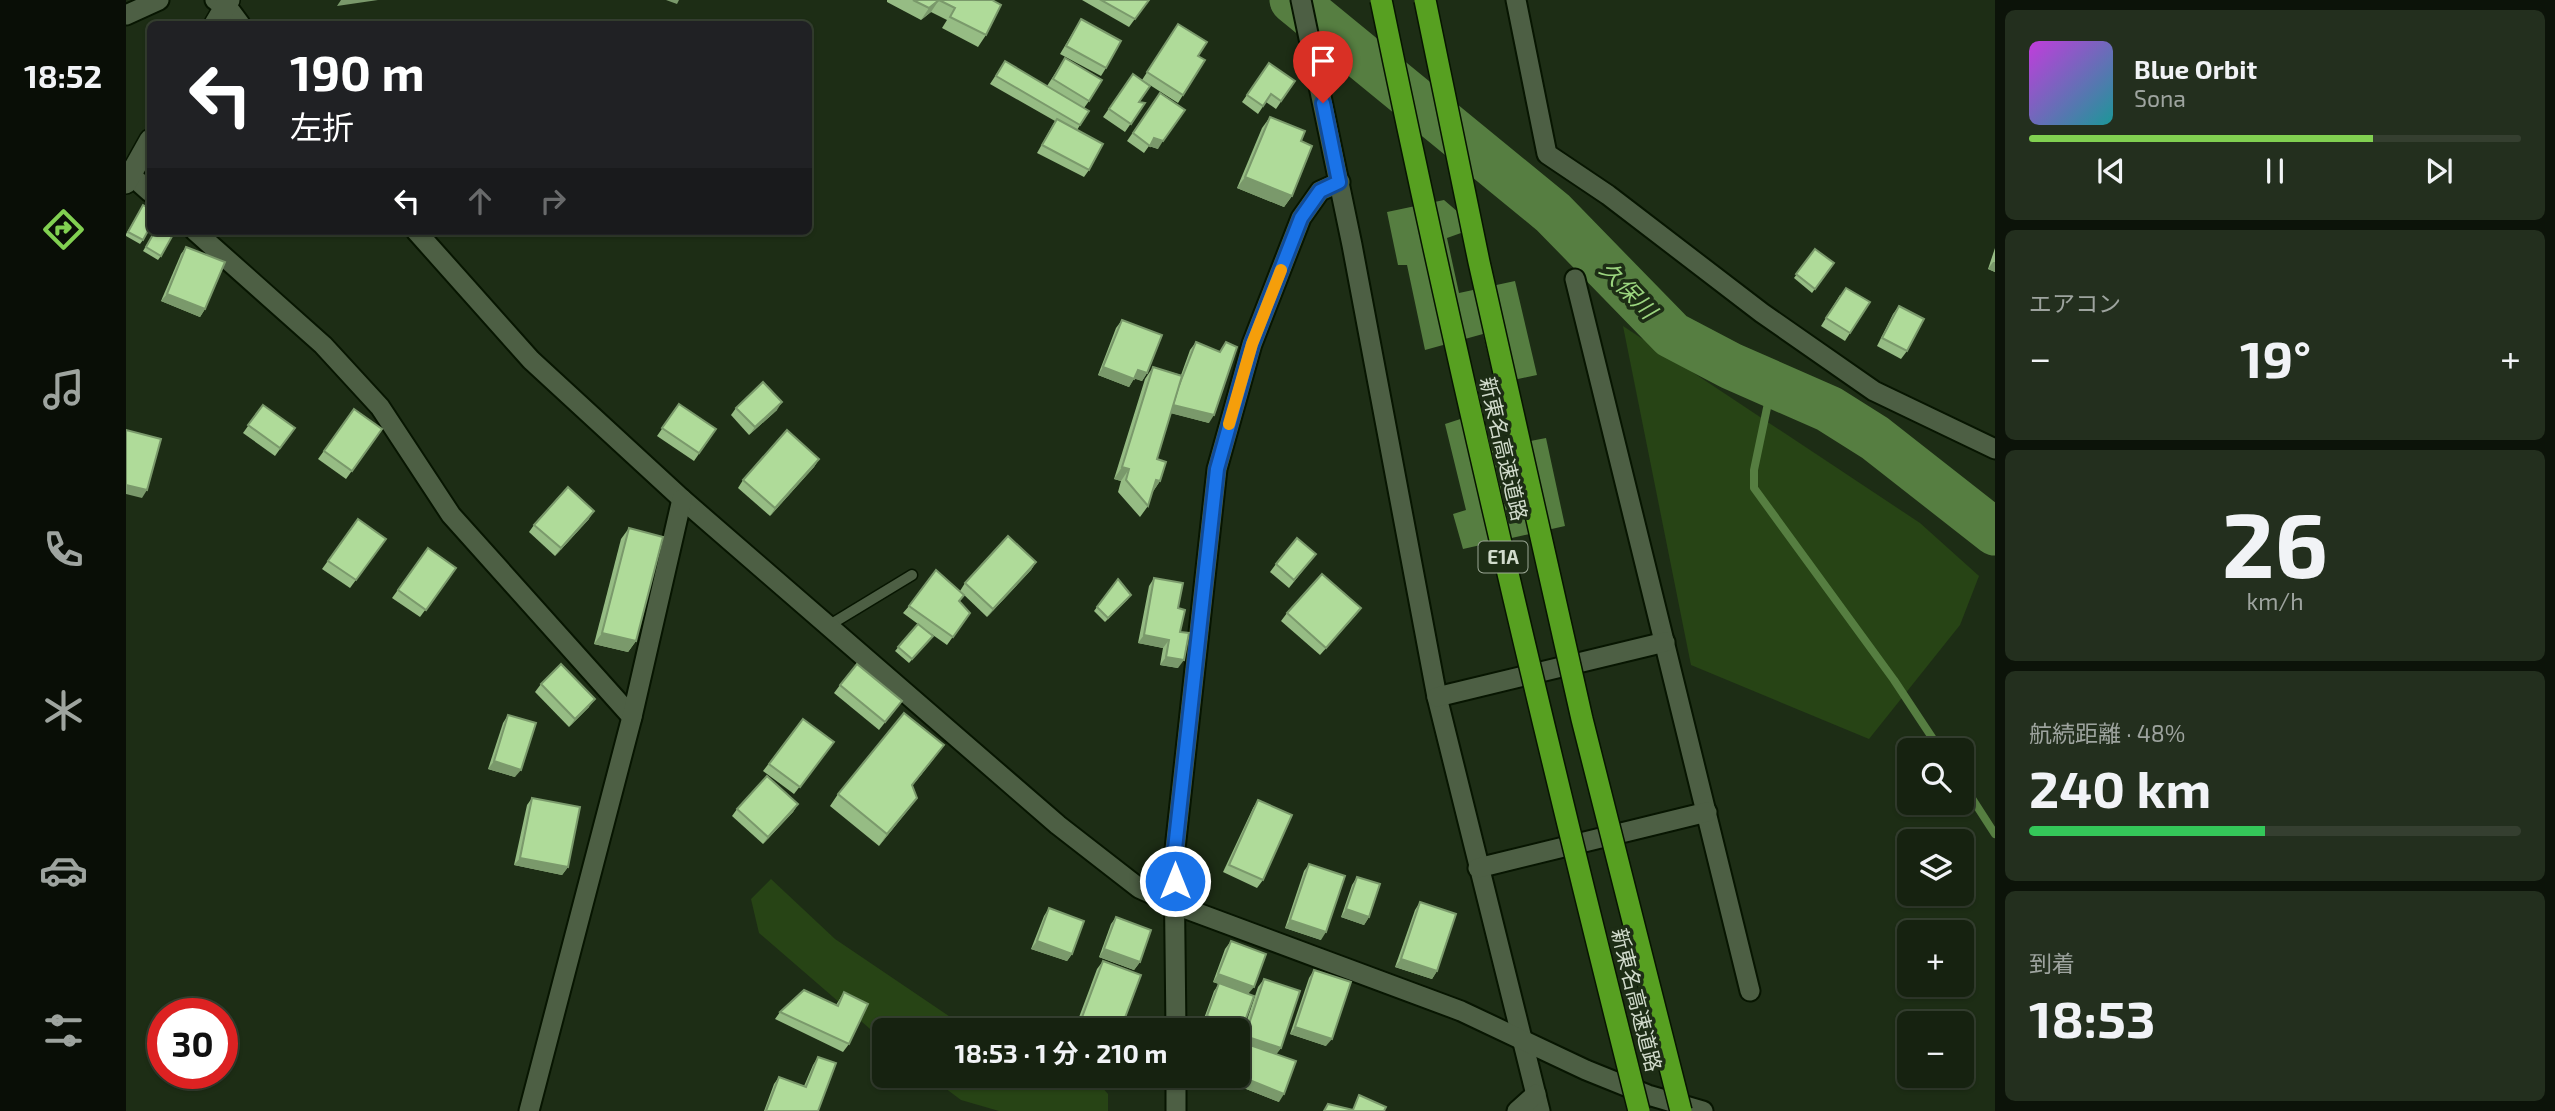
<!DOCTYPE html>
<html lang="ja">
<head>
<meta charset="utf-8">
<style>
	body { margin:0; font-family:"Exo 2","Noto Sans JP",sans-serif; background:#232f1e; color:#f1f3f6; height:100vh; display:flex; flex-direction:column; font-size:26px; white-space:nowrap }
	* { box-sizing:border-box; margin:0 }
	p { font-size:23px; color:#9ea49f }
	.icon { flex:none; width:38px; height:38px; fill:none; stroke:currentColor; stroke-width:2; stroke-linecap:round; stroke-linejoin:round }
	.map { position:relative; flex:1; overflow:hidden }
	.sheet { display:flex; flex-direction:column; gap:10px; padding:10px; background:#0c1309; width:560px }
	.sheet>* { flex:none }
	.hud { position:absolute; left:21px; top:21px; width:665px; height:214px; border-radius:10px; box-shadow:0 2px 5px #0004,0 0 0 2px #353f30; background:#202124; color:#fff; overflow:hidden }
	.fabs { position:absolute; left:1771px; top:738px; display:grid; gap:14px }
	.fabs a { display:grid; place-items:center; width:77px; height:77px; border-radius:10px; background:#162210; box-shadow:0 2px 5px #0004,0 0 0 2px #353f30; font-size:35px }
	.speed { position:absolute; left:21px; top:998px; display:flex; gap:14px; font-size:35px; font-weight:700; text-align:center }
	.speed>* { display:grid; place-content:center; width:91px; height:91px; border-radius:50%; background:#162210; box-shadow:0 2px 5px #0004,0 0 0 2px #353f30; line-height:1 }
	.speed .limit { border:10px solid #d22; background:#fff; color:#111 }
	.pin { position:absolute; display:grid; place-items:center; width:60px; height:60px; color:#fff; margin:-72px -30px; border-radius:50% 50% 50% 0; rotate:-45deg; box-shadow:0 0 7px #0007 }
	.pin .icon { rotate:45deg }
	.me { position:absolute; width:77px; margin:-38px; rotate:0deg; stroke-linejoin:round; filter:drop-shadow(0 0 5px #0008) }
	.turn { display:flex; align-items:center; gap:24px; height:147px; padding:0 28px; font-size:32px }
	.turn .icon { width:91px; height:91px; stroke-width:2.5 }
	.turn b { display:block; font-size:49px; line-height:60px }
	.lanes { display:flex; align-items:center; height:66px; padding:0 28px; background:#0003; justify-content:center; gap:35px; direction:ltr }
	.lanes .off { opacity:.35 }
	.big { font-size:52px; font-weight:700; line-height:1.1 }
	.sheet .widget { flex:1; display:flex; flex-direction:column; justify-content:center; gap:10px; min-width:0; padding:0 24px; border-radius:10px; background:#232f1e }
	.sheet .dial { align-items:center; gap:0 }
	.dial b { font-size:91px; line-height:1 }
	.song { display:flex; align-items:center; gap:21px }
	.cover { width:84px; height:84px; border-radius:10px; background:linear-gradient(135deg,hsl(290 70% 55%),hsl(180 70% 35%)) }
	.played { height:7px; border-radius:4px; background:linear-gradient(90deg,#81d051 70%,#353f30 70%) }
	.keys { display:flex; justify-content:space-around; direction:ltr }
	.heat { display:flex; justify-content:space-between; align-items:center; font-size:38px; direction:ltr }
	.charge { height:10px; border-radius:5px; background:linear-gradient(90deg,#34c759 48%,#353f30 0) }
	.trip { position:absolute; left:746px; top:1018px; width:378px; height:70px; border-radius:10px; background:#162210; box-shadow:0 2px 5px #0004,0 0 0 2px #353f30; font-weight:700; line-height:70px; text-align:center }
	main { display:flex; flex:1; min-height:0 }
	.tabs { display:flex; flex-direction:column; width:126px; justify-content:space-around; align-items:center; background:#090e06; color:#9ea49f }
	.tabs .icon { width:49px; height:49px }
	.tabs .selected { color:#81d051 }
	.tabs b { font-size:32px; color:#f1f3f6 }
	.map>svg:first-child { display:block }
	.green { fill:#274415 }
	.water { fill:#567e41 }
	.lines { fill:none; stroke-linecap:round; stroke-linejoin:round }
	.stream { stroke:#567e41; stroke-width:8 }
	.river { stroke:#567e41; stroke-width:47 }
	.lane-casing { stroke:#071501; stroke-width:13 }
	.street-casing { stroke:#071501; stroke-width:23 }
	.secondary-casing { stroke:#071501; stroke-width:24 }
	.lane { stroke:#4d5f44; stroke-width:10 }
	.street { stroke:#4d5f44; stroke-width:19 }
	.secondary { stroke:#4d5f44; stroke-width:21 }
	.highway-bridge-casing { stroke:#071501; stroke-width:24; stroke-linecap:butt }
	.highway-bridge { stroke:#57a021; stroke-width:21 }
	.wall { fill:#96bc84 }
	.shaded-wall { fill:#7a996b }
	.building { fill:#afdb99; stroke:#7a996b; stroke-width:2 }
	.route-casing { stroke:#114b97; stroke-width:18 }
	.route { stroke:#1a73e8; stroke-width:12 }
	.slow { stroke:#f59e0b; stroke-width:12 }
	.labels { text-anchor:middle; stroke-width:7; stroke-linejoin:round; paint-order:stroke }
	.shield { fill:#1d2d15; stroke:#9ba795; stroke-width:2 }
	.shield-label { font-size:19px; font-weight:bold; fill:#d1dbcc }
	.street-label { font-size:21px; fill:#d1dbcc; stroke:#1d2d15 }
	.water-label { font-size:23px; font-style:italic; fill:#9cd57f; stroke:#1d2d15 }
</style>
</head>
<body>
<main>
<nav class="tabs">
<b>18:52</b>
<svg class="icon selected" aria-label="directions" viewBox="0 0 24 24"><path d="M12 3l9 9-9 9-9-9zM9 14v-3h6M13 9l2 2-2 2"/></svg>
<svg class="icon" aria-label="music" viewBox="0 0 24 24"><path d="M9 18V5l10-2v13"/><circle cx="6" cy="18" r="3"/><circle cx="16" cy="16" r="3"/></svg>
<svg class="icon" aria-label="phone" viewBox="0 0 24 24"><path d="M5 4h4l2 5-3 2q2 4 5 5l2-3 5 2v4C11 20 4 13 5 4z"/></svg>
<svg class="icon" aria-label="climate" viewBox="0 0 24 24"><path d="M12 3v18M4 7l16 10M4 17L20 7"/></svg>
<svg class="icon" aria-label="car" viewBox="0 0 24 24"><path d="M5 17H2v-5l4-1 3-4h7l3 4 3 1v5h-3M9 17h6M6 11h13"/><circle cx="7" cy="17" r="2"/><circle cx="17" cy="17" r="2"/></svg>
<svg class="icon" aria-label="filters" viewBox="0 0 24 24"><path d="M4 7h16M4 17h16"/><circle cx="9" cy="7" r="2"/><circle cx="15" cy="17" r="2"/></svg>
</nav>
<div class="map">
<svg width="1869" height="1111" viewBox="0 0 1869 1111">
	<rect width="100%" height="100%" fill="#1d2d15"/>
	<g class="green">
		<polygon points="1497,326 1794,523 1853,576 1834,625 1743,739 1565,665"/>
		<polygon points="645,879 709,939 845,1031 758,1031 758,1041 633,933 625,899"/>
		<polygon points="803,1076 966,1076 982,1094 982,1111 873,1111 835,1100"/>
	</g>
	<g class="water">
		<polygon points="1318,200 1332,212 1335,233 1321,238 1333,293 1389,281 1411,375 1369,384 1357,334 1299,350 1281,265 1272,265 1261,212"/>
		<polygon points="1353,413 1362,449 1420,438 1439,526 1337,549 1327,514 1340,510 1319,424"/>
	</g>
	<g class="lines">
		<g class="stream">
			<polyline points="1646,384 1628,470 1628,488 1768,680 1815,751"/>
			<polyline points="1836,783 1869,834"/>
		</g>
		<polyline class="river" points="1167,0 1427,213 1546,335 1605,366 1703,409 1749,438 1869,532"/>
		<g class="lane-casing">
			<polyline id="lane" points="702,626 786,575"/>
		</g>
		<g class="street-casing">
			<g id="street">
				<polyline points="89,0 100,5 114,24"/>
				<polyline points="1175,0 1226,245 1311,697 1414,1111"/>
				<polyline points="1390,0 1421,154 1482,195 1636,313 1748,391 1869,449"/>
				<polyline points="0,15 33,0"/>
				<polyline points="0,171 24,192"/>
				<polyline points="69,231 197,345 254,407 325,515 506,717"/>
				<polyline points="290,231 405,360 556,499 932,825 1013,888 1050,905 1335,1011 1460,1070 1522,1095 1577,1111"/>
				<polyline points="1449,279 1624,991"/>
				<polyline points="1311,697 1539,642"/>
				<polyline points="1352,868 1581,812"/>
				<polyline points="1050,1031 1048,858 1091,469 1126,344 1175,218 1194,191 1214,182"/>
				<polyline points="403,1111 506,717 556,499"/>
				<polyline points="1050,1111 1050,1076"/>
				<polyline points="1391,1111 1410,1094"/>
			</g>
		</g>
		<g class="secondary-casing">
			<g id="secondary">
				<polyline points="89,24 103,0"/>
				<polyline points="0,183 24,140"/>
			</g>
		</g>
		<use href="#lane" class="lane"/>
		<use href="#street" class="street"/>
		<use href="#secondary" class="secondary"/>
		<g class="highway-bridge-casing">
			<g id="highway-bridge">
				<path d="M1255,0C1332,373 1420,742 1513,1111"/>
				<polyline points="1299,0 1353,262 1456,719 1555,1111"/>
			</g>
		</g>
		<use href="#highway-bridge" class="highway-bridge"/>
	</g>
	<g class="wall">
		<polygon points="761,0 866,0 860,35 852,47 816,28 821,20 805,12 795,20 761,2"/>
		<polygon points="956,0 1023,0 1003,27"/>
		<polygon points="955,19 980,68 975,76 934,54"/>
		<polygon points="1052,24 1072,56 1079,60 1052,103 1016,80"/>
		<polygon points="939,58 963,101 958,108 963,111 951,130 963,170 958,177 911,153 929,121 864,84 879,61 921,86"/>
		<polygon points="1143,63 1169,81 1150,109 1140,102 1132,114 1116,102"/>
		<polygon points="1007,74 1013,102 1019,103 999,132 977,117"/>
		<polygon points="1034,93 1032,149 1023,146 1018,153 1001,141"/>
		<polygon points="1144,117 1175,141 1166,196 1158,207 1111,188 1136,128"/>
		<polygon points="15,209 17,240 14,244 0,236 0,234"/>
		<polygon points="29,231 35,256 32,260 17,251"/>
		<polygon points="60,247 79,309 74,317 35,301 55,254"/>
		<polygon points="1869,248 1869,272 1862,269"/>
		<polygon points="1689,249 1708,263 1686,293 1668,278"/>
		<polygon points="1714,295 1724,333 1719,341 1695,326"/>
		<polygon points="1773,306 1781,351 1775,359 1751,346 1767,314"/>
		<polygon points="996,320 1021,373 1016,381 1008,378 1003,387 972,375 990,328"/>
		<polygon points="1070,342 1083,423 1045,413 1031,459 1034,481 1026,493 1022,506 1014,517 992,492 995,481 988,479 1019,379 1027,367 1055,375 1064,350"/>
		<polygon points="553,404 590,429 568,461 531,436"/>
		<polygon points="137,405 169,428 149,456 117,433"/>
		<polygon points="610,408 651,410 623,435 605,415"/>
		<polygon points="228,409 256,429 220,479 192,459"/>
		<polygon points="693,459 688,467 644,516 612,488 617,480"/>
		<polygon points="232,519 260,539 224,588 196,569"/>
		<polygon points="463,519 429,556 403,532 408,525"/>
		<polygon points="503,528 510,641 502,652 468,644 495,539"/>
		<polygon points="302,548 330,568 294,617 266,598"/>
		<polygon points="1190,554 1163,588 1144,572 1150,564"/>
		<polygon points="910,562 905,570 861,617 834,591 839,583"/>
		<polygon points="1028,578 1052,608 1054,632 1052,668 1034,665 1037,648 1012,643 1023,586"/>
		<polygon points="992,579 1002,599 979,622 968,611"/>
		<polygon points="838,595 833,602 844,613 821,645 797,628 807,636 783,663 769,651 792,624 777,613 783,606"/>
		<polygon points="1235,608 1229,616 1194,655 1155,621 1161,613"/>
		<polygon points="415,684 463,707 443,727 409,692"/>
		<polygon points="714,685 776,701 753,730 708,693"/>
		<polygon points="382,715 389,777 362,769 377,723"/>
		<polygon points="677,719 708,742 668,794 637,771"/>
		<polygon points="809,757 786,786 791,798 753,846 704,806 712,794"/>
		<polygon points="406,798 442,867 436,875 388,865 401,805"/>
		<polygon points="1132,800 1137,880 1131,888 1097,872 1127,808"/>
		<polygon points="672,804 667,812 637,844 606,816 611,809"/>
		<polygon points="1183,864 1195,940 1159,928 1178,871"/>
		<polygon points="1231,877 1243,917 1238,925 1215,917 1226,885"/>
		<polygon points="1294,902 1311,971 1306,979 1269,967 1289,910"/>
		<polygon points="923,908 946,954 941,961 905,949 918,916"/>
		<polygon points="990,917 1014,962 1008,970 973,957 985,924"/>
		<polygon points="1105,941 1123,994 1111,1031 1095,1031 1076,1024 1088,991 1093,984 1087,982 1099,949"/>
		<polygon points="977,961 1015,975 949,1028 971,969"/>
		<polygon points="1188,970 1200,1046 1164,1034 1183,978"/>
		<polygon points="1138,979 1155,1048 1150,1054 1153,1102 1105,1083 1107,1076 1111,1076 1111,1064 1115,1052 1119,1046 1113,1044 1132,987"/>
		<polygon points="718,992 723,1044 717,1052 649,1019 654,1012 710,1005"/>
		<polygon points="692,1057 692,1111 638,1111 648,1084 653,1077 678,1086 687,1065"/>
	</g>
	<g class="shaded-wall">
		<polygon points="215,0 252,0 211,6"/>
		<polygon points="540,0 553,0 551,4"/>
		<polygon points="813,0 805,12 795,20 803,8"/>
		<polygon points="1028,138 1037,141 1032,149 1023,146"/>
		<polygon points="1119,177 1166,196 1158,207 1111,188"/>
		<polygon points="1867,262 1869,262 1869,272 1862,269"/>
		<polygon points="41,294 79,309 74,317 35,301"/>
		<polygon points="977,367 1008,379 1003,387 972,375"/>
		<polygon points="1012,370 1021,373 1016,381 1006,378"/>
		<polygon points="656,402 651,410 623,435 629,427"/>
		<polygon points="1046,405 1088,415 1083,423 1040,412"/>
		<polygon points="693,459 688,467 644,516 649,508"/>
		<polygon points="996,467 1003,469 995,481 988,479"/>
		<polygon points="1030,480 1034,481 1026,493"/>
		<polygon points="0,485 21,490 16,498 0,494"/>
		<polygon points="468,511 463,519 429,556 435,548"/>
		<polygon points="910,562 905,570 861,617 867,609"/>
		<polygon points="476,633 510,641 502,652 468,644"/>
		<polygon points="1018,635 1043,640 1037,648 1012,643"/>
		<polygon points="1040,657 1058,660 1052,668 1034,665"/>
		<polygon points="469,699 463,707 443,727 449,719"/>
		<polygon points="818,745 809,757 778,796 786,785"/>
		<polygon points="368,761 395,770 389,777 362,769"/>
		<polygon points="791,798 783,809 753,846 761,834"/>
		<polygon points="672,804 667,812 637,844 642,837"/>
		<polygon points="394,858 442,867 436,875 388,865"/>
		<polygon points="1220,909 1243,917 1238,925 1215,917"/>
		<polygon points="1164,920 1200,932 1195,940 1159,928"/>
		<polygon points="911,941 946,954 941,961 905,949"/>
		<polygon points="978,949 1014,962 1008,970 973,957"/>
		<polygon points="1275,959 1311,971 1306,979 1269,967"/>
		<polygon points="1092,974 1128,987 1122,994 1087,982"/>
		<polygon points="1081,1016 1116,1029 1111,1036 1111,1031 1095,1031 1076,1024"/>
		<polygon points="955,1020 982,1031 956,1031 949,1028"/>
		<polygon points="1169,1027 1206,1039 1200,1046 1164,1034"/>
		<polygon points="1119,1036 1155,1048 1149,1056 1113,1044"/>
		<polygon points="1111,1075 1158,1094 1153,1102 1105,1083"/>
	</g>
	<g class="building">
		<polygon points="787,0 866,0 875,5 860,35 824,17 829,8 813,0 803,8"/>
		<polygon points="975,0 1023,0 1009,19"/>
		<polygon points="955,19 995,41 980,68 940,46"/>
		<polygon points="1052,24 1081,42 1072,56 1079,60 1057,95 1021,72"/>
		<polygon points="939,58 976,80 963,101 927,79"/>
		<polygon points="879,61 963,111 954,125 870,76"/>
		<polygon points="1143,63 1169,81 1155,101 1145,94 1137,106 1121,95"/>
		<polygon points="1007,74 1024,86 1013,102 1019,103 1005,124 983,109"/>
		<polygon points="1034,93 1059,110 1037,141 1028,138 1024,146 1007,133"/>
		<polygon points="1144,117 1179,131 1175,141 1186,146 1166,196 1119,177"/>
		<polygon points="931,119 977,144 963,170 916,145"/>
		<polygon points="17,205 24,209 24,227 17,240 2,232"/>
		<polygon points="29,231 49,231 35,256 20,247"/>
		<polygon points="60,247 99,262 79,309 41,294"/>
		<polygon points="1689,249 1708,263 1689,289 1670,274"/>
		<polygon points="1720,288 1744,302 1724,333 1700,318"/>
		<polygon points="1773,306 1798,319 1781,351 1756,338"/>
		<polygon points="996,320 1036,335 1021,373 1012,370 1008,379 977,367"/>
		<polygon points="1070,342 1094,352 1100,342 1111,347 1088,415 1047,405 1052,388"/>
		<polygon points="1027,367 1056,376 1031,459 1040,462 1034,481 1030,480 1022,506 1000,480 1003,469 996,467"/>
		<polygon points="637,382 656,402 629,427 610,408"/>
		<polygon points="553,404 590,429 573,453 536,428"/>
		<polygon points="137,405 169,428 154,448 122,425"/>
		<polygon points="228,409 256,429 226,471 198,451"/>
		<polygon points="0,430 35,439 21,490 0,485"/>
		<polygon points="661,430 693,459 649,508 617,480"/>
		<polygon points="442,487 468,511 435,548 408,525"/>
		<polygon points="232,519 260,539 230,580 202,561"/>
		<polygon points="503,528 537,537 510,641 476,633"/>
		<polygon points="882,536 910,562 867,609 839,583"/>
		<polygon points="1171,538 1190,554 1168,580 1150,564"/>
		<polygon points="302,548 330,568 300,610 272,590"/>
		<polygon points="810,570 838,595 833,601 844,613 827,637 783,606"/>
		<polygon points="1196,574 1235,608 1200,648 1161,613"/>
		<polygon points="1028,578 1057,583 1052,608 1059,610 1054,632 1063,633 1058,660 1040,657 1043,640 1018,635"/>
		<polygon points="992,579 1005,595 982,618 971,607"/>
		<polygon points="792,624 807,636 786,659 772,647"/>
		<polygon points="435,664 469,699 449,719 415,684"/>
		<polygon points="731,664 776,701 759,722 714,685"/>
		<polygon points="778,713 818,745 786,785 791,798 761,834 712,794"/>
		<polygon points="382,715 410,723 395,770 368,761"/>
		<polygon points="677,719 708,742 674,787 643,764"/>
		<polygon points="641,776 672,804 642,837 611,809"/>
		<polygon points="406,798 454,807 442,867 394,858"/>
		<polygon points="1132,800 1166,815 1137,880 1103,865"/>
		<polygon points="1183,864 1219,876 1200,932 1164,920"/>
		<polygon points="1231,877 1254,884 1243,917 1220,909"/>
		<polygon points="1294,902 1330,914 1311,971 1275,959"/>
		<polygon points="923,908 958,921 946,954 911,941"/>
		<polygon points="990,917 1025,930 1014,962 978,949"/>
		<polygon points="1105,941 1140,954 1128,987 1092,974"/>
		<polygon points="977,961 1015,975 994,1031 982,1031 955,1020"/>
		<polygon points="1188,970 1225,982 1206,1039 1169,1027"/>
		<polygon points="1138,979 1174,991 1155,1048 1119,1036"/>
		<polygon points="1093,983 1128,996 1116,1029 1081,1016"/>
		<polygon points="678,990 712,1006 718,992 742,1004 723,1044 654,1012"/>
		<polygon points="1121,1044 1170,1061 1158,1094 1111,1075"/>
		<polygon points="692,1057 710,1063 692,1111 640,1111 653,1077 680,1087"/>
		<polygon points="1233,1095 1260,1107 1258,1111 1198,1111 1202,1104 1227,1110"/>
	</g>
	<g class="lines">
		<g class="route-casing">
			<polyline id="route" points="1049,881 1048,858 1091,469 1126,344 1175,218 1194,191 1213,182 1197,103"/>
		</g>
		<use href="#route" class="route"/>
		<polyline class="slow" points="1103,424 1126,344 1155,270"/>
	</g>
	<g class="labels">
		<rect class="shield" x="1352.5" y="541.5" width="49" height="31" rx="5"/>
		<g class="shield-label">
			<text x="1377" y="564">E1A</text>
		</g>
		<g class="street-label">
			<text transform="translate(1377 449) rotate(77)" y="7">新東名高速道路</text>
			<text transform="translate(1510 1000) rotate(76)" y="7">新東名高速道路</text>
		</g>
		<g class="water-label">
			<text transform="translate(1502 290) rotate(46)" y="8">久保川</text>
		</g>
	</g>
</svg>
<div class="fabs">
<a><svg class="icon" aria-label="search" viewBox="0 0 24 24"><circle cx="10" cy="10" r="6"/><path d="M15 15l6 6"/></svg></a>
<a><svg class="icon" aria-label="layers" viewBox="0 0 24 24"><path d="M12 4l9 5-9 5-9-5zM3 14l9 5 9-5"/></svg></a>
<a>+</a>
<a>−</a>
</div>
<div class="speed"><div class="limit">30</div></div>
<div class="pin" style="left:1197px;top:103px;background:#d93025"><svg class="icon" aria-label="arrive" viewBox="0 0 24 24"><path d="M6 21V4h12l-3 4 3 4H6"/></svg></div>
<svg class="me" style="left:1049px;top:881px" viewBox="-20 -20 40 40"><circle r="17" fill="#1a73e8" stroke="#fff" stroke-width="3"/><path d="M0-11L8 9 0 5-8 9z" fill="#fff"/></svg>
<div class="trip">18:53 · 1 分 · 210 m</div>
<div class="hud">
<div class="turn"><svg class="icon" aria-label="left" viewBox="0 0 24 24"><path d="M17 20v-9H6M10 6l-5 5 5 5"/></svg><div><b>190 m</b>左折</div></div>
<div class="lanes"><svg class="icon" aria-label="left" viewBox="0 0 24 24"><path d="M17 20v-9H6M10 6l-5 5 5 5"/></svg><svg class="icon off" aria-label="ahead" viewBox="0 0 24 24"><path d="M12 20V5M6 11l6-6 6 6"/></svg><svg class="icon off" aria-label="right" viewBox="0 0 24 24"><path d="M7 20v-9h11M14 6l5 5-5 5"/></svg></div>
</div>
</div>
<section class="sheet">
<div class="widget">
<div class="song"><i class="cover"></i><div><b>Blue Orbit</b><p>Sona</p></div></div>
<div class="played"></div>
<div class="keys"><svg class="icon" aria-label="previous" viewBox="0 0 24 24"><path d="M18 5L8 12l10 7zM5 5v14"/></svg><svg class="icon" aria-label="pause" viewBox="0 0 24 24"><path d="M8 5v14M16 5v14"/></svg><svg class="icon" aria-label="next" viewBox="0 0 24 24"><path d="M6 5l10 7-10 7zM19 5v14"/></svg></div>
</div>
<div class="widget"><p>エアコン</p>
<div class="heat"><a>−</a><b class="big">19°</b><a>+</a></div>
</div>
<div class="widget dial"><b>26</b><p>km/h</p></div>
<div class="widget"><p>航続距離 · 48%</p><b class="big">240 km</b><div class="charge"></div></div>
<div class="widget"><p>到着</p><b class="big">18:53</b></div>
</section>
</main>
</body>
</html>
